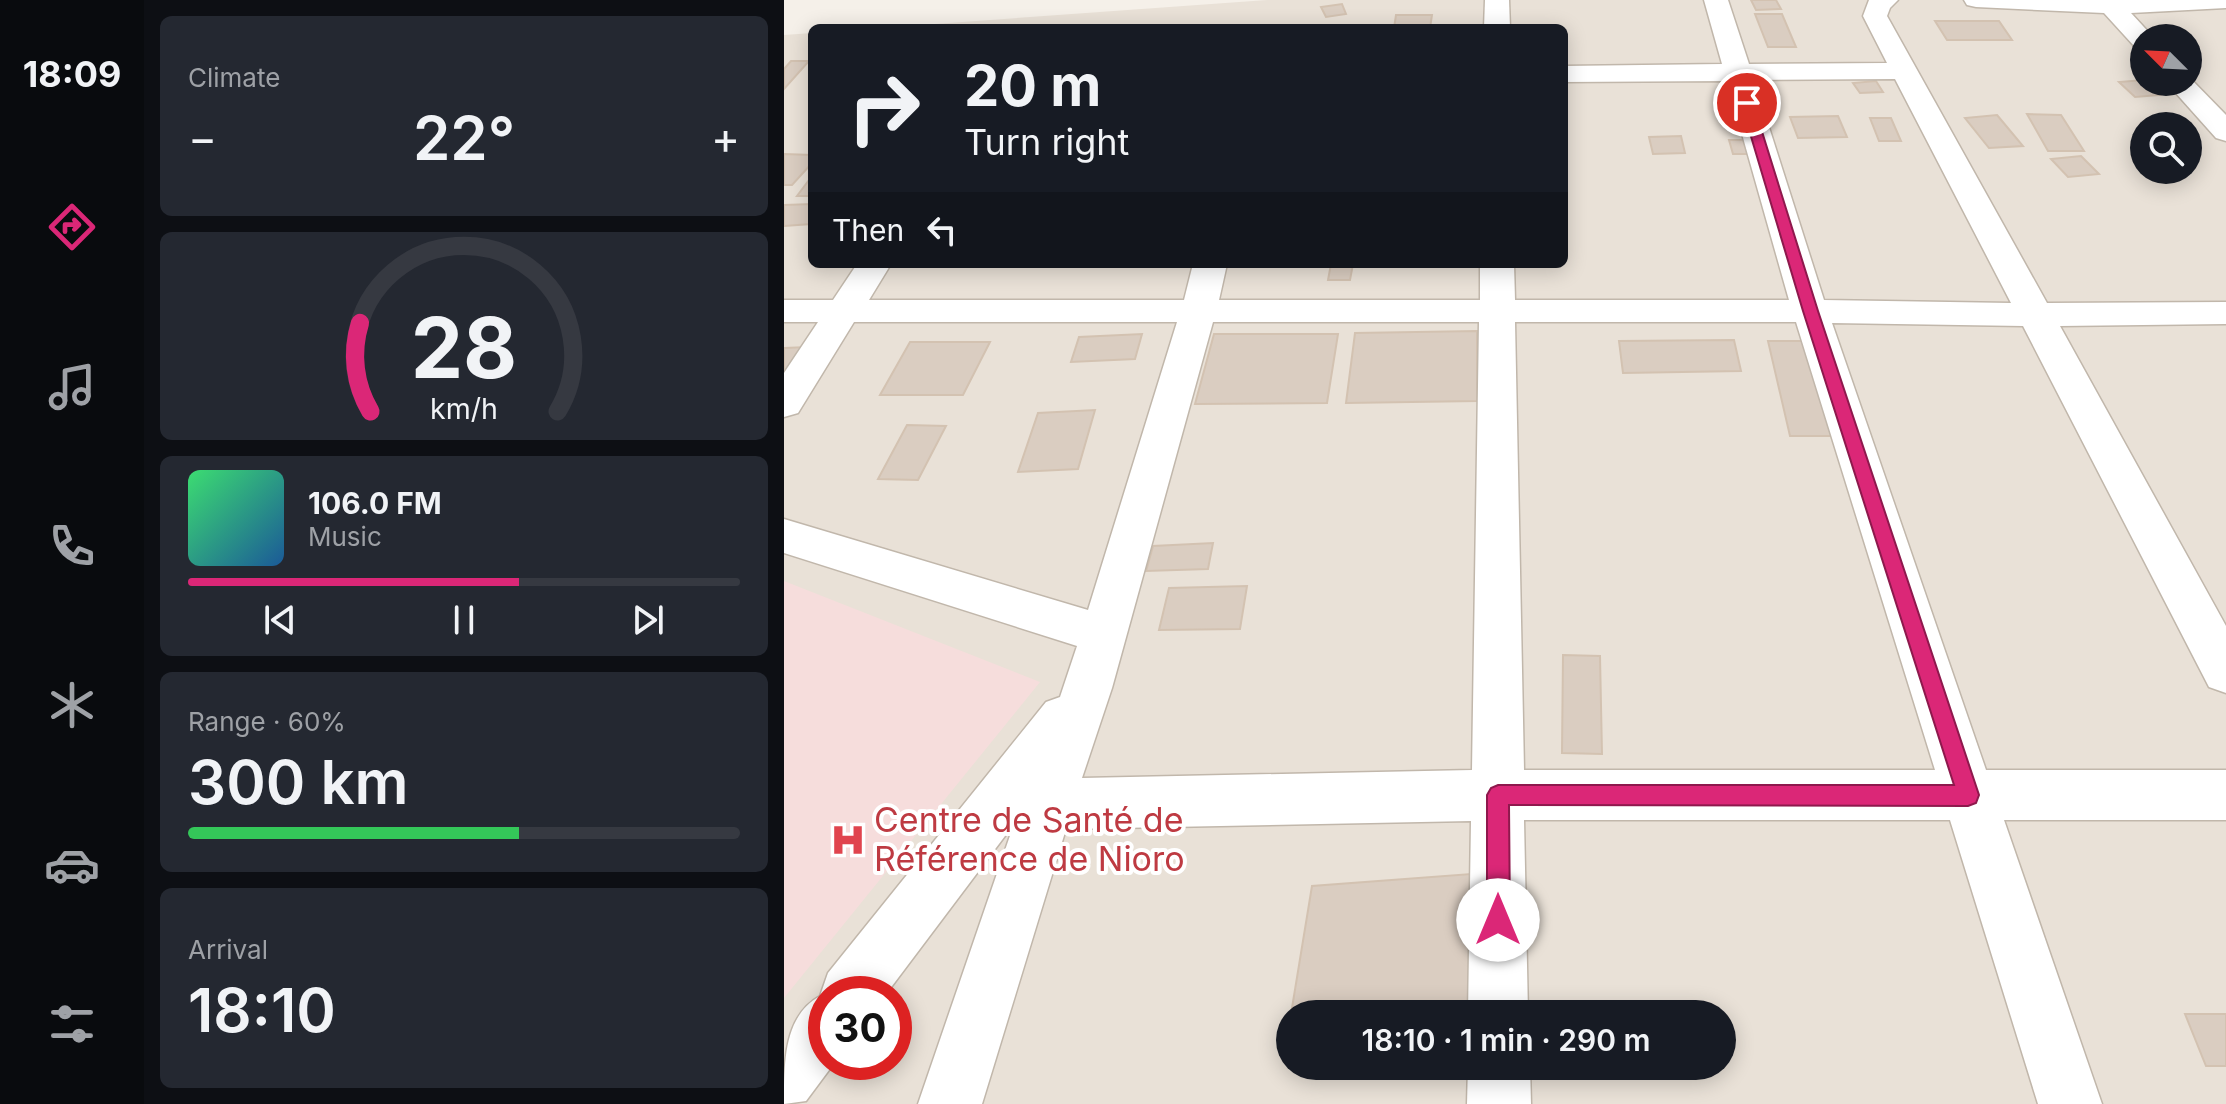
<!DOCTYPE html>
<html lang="en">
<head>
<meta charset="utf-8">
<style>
	body { margin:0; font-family:Inter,sans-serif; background:#242831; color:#f1f3f6; height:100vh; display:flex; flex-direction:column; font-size:30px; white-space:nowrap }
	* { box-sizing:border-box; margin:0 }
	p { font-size:26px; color:#9ea1a6 }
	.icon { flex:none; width:44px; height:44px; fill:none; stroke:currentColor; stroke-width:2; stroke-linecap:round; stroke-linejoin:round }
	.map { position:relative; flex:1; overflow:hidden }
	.panel { display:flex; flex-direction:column; gap:16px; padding:16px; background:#0d0f14; width:640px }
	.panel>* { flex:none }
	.hud { position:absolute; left:24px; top:24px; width:760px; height:244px; border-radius:12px; box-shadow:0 4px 20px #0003; background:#171b24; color:#f1f3f6; overflow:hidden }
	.needle { width:52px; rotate:294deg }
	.controls { position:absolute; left:1346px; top:24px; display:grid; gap:16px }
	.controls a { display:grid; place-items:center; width:72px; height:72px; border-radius:50%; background:#171b24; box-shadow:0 4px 20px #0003; font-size:40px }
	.speed { position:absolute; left:24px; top:976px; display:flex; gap:16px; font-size:40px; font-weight:700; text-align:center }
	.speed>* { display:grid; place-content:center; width:104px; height:104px; border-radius:50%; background:#171b24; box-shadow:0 4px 20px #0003; line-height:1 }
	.speed .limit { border:12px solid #d22; background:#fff; color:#111 }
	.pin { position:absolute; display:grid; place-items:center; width:68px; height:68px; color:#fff; margin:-34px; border:4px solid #fff; border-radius:50%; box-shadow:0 2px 8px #0007 }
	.me { position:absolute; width:88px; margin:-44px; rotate:0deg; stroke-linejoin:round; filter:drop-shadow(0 0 6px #0008) }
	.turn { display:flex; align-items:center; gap:28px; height:168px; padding:0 24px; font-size:36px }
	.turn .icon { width:104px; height:104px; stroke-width:2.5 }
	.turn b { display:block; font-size:56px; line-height:68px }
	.then { display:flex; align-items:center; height:76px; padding:0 24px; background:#0003; gap:16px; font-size:30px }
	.big { font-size:60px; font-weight:600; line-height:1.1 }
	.panel .widget { flex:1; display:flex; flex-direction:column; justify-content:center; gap:12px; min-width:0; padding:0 28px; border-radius:12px; background:#242831 }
	.panel .dial { align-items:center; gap:0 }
	.dial svg { height:208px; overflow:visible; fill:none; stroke:#363941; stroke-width:7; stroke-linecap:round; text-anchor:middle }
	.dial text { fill:#f1f3f6; stroke:none }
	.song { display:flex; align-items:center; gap:24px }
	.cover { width:96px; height:96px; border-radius:12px; background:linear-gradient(135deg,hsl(140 70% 55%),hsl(210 70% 35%)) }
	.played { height:8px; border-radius:4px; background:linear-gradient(90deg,#db2777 60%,#363941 60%) }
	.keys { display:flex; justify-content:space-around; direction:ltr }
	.heat { display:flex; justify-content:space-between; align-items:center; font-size:44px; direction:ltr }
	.charge { height:12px; border-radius:6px; background:linear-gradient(90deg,#34c759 60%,#363941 0) }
	.trip { position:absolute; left:492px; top:1000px; width:460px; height:80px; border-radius:40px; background:#171b24; box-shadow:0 4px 20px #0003; font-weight:600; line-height:80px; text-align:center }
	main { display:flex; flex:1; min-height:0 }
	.tabs { display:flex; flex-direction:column; width:144px; justify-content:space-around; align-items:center; background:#090b0e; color:#9ea1a6 }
	.tabs .icon { width:56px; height:56px }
	.tabs .selected { color:#db2777 }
	.tabs b { font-size:36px; color:#f1f3f6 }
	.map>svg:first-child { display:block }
	.residential { fill:#e9e1d7; fill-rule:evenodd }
	.medical { fill:#f6dddc }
	.building { fill:#dacdc1; stroke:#d3c2b1; stroke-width:2 }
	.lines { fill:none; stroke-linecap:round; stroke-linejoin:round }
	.minor-casing { stroke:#c1b7ab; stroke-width:3 }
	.minor { fill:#fff; fill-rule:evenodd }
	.route { fill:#db2777; stroke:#8e194d; stroke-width:2 }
	.labels { text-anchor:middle; stroke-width:8; stroke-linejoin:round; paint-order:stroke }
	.near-health-label { font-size:34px; fill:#be3a42; stroke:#fff; text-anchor:start }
</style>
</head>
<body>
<main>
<nav class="tabs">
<b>18:09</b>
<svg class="icon selected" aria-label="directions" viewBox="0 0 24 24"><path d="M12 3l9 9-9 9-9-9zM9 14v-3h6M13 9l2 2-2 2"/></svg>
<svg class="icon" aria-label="music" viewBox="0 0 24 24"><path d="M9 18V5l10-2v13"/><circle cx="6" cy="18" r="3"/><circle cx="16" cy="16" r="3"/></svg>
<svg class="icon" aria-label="phone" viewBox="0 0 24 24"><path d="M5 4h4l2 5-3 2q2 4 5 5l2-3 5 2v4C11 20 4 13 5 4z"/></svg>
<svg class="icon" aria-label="climate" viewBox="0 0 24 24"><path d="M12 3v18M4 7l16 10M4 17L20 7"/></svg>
<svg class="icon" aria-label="car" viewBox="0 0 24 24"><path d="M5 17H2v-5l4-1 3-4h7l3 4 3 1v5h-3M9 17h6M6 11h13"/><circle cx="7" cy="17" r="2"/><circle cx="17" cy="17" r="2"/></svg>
<svg class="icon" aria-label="filters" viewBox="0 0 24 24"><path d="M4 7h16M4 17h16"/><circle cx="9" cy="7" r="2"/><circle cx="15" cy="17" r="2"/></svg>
</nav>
<section class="panel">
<div class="widget"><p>Climate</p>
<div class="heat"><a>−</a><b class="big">22°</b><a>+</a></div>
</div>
<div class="widget dial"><svg viewBox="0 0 100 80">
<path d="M14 69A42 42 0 1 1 86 69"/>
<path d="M14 69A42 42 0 0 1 10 35" stroke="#db2777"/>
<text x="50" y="56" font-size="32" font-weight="700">28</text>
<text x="50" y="72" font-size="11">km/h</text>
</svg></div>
<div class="widget">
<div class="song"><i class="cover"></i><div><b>106.0 FM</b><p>Music</p></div></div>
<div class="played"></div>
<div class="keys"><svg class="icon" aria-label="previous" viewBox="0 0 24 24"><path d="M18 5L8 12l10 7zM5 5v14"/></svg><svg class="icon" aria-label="pause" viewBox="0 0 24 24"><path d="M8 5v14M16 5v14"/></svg><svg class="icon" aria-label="next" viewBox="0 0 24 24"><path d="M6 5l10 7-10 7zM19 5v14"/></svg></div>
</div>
<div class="widget"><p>Range · 60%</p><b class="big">300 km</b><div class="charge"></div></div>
<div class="widget"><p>Arrival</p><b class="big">18:10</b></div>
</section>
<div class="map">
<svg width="1442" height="1104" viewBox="0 0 1442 1104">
	<rect width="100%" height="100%" fill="#f5f0e9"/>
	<path class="residential" d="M483,0H1442V1104H0V35L28,33V264H780V28H95ZM1360,38H1404V82H1360ZM1360,126H1404V170H1360ZM42,994H110V1062H42ZM506,1014H938V1066H506Z"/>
	<polygon class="medical" points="0,581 256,682 0,998"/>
	<g class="building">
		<polygon points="967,0 992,0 997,9 972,10"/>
		<polygon points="558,4 562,14 542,17 537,7"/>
		<polygon points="971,14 998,14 1012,47 984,47"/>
		<polygon points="612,15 648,15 646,28 610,28"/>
		<polygon points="1151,21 1215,21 1228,40 1163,40"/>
		<polygon points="7,61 25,61 0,89 0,69"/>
		<polygon points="1360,80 1376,95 1351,97 1335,82"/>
		<polygon points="1092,81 1099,92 1076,93 1069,83"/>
		<polygon points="1243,114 1277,115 1300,151 1264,151"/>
		<polygon points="1213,115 1239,146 1205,148 1181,118"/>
		<polygon points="1054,116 1063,137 1014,138 1006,117"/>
		<polygon points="1086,118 1107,118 1117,141 1095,141"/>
		<polygon points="897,136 901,153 869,154 865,137"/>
		<polygon points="945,140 969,140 973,154 949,154"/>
		<polygon points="0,154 28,155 28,163 8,185 0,185"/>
		<polygon points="1297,156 1315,174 1284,177 1267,159"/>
		<polygon points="28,176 28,196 13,196"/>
		<polygon points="28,204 27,224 0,226 0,205"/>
		<polygon points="547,264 569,264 566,280 544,280"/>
		<polygon points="693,331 693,401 562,403 571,333"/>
		<polygon points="358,334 351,359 287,362 295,337"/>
		<polygon points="430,334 554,334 543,403 411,404"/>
		<polygon points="950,340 957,371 839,373 835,341"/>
		<polygon points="984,341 1025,341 1051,436 1006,436"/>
		<polygon points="126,342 206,342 179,395 96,395"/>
		<polygon points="23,347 0,383 0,348"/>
		<polygon points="311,410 294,469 234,472 254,413"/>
		<polygon points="123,425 162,426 134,480 94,479"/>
		<polygon points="429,543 424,569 362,571 369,546"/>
		<polygon points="463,586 456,629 375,630 385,588"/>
		<polygon points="779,655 816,656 818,754 778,753"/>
		<polygon points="687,874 686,1014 507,1014 528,886"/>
		<polygon points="1401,1014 1442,1014 1442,1066 1422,1066"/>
	</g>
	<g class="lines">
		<g class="minor-casing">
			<g id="minor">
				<polygon points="701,0 725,0 726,28 700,28"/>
				<path d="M920,0H944L965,64L1103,63L1079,16L1085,0H1114L1106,8L1103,16L1263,303L1442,302V324L1276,326L1442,626V693L1425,687L1239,326L1048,323L1202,770H1442V820H1220L1318,1104H1254L1166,820H740L744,1014H684L687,821L282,829L198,1104H134L230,824L102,994H42V1062H51L22,1101L0,1104C0,1061 0,1016 36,996L44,973L262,702L276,697L293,646L0,553V519L304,610L393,322H70L14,413L0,417V373L34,322H0V300H49L73,264H107L85,300H400L409,264H443L435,300H696V264H730L731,300H1005L943,81L780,82V66L938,64ZM1111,79L1227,303L1040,300L970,80ZM429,322H695L688,770L298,778L328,688ZM731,322H1012L1151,770H740Z"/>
				<polygon points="1180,0 1442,0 1442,8 1347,13 1370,38 1360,38 1360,50 1351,47 1320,13 1192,7 1183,5"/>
				<polygon points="1404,76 1442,115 1442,141 1432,138 1382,82 1404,82"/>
				<polygon points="684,1066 746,1066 747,1104 683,1104"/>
			</g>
		</g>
		<use href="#minor" class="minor"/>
	</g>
	<polygon class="route" points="963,99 969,103 1034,311 1195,795 1192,803 1184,806 725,805 726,920 723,929 714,932 706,929 703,920 703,795 707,788 714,785 1170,785 1019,311 957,103"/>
	<defs>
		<g id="hospital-bare" transform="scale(2.76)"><path d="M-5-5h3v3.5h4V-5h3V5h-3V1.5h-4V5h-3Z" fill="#e0444e" stroke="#fff" stroke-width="2.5" paint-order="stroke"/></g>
	</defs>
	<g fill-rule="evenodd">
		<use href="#hospital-bare" x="64" y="840"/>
	</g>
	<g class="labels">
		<g class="near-health-label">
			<text x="90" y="832">Centre de Santé de<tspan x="90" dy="39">Référence de Nioro</tspan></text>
		</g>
	</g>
</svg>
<div class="controls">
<a><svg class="needle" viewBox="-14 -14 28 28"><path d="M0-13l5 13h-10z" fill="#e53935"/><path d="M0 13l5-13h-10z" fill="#9ea1a6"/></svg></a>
<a><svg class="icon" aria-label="search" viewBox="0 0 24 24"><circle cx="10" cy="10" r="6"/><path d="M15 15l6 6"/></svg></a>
</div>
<div class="speed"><div class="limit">30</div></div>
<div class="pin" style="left:963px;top:103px;background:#d93025"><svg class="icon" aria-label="arrive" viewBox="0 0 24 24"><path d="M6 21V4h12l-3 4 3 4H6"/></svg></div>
<svg class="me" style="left:714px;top:920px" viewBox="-20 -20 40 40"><circle r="19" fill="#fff"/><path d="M0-13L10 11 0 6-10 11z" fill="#db2777"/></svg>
<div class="trip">18:10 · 1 min · 290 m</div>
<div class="hud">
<div class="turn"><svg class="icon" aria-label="right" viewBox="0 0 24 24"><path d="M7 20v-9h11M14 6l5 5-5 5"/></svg><div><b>20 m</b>Turn right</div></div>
<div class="then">Then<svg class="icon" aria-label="left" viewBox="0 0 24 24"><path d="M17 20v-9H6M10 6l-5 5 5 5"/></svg></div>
</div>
</div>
</main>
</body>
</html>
